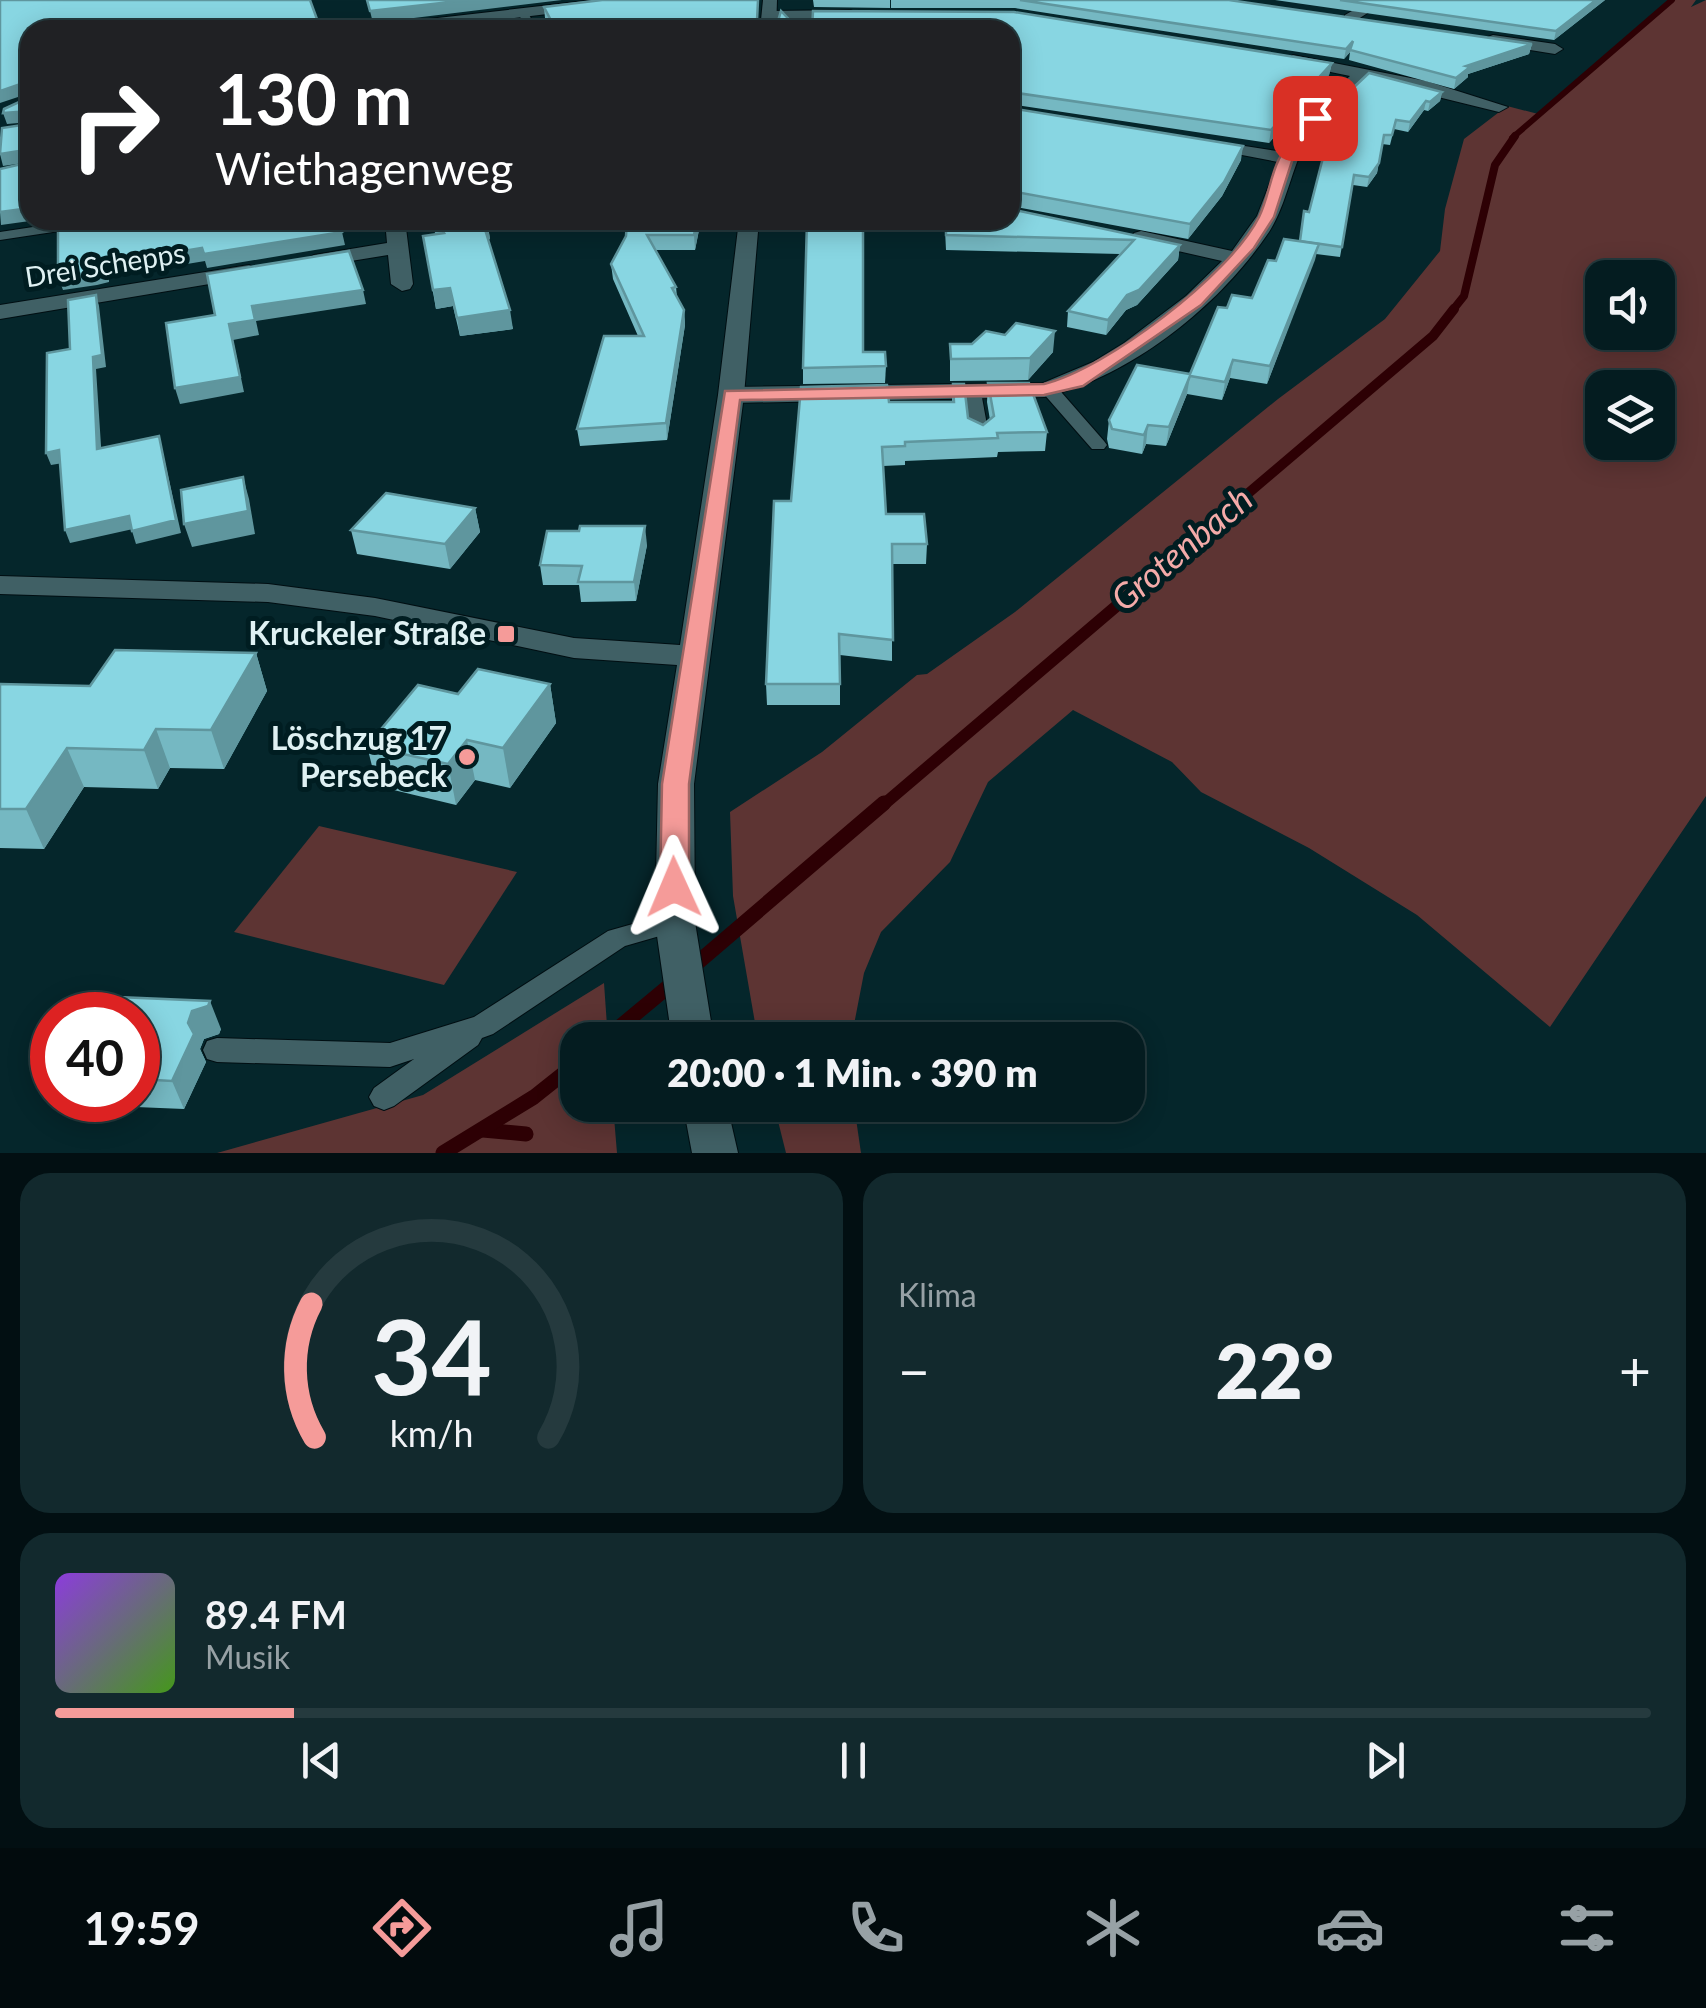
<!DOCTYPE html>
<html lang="de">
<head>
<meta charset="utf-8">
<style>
	body { margin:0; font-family:Lato,sans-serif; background:#12292d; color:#f1f3f6; height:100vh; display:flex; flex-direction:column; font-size:38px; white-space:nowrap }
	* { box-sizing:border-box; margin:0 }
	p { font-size:32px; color:#97a1a5 }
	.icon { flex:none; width:55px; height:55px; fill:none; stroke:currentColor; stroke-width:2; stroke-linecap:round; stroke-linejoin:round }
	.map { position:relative; height:1153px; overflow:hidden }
	.details { display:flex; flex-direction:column; gap:20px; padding:20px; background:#020f12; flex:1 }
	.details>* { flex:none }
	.banner { position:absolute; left:20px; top:20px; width:1000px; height:210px; border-radius:30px; box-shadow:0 5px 25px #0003,0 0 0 2px #253a3e; background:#202124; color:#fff; overflow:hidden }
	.controls { position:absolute; left:1585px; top:260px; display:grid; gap:20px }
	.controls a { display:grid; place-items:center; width:90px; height:90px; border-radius:20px; background:#041c20; box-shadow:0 5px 25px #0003,0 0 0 2px #253a3e; font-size:50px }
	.speed { position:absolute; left:30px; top:992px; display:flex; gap:20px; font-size:50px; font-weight:700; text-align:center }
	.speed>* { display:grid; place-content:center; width:130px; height:130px; border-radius:50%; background:#041c20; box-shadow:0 5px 25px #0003,0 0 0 2px #253a3e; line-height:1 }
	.speed .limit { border:15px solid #d22; background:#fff; color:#111 }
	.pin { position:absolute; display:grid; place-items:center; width:85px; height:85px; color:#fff; margin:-42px; border-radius:20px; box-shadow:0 5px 15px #0006 }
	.me { position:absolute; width:110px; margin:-55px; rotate:359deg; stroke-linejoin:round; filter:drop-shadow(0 0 8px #0008) }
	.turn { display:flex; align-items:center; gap:35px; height:210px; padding:0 30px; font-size:45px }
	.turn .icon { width:130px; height:130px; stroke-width:2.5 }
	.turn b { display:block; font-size:70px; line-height:85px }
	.big { font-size:75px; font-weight:800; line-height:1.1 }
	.details .tile { flex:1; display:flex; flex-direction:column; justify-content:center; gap:15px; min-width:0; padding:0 35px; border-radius:30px; background:#12292d }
	.details .dial { align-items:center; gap:0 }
	.dial svg { height:260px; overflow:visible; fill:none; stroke:#253a3e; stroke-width:7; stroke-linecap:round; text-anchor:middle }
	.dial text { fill:#f1f3f6; stroke:none }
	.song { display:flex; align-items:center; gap:30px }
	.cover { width:120px; height:120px; border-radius:15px; background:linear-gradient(135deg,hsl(270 70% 55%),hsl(100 70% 35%)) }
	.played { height:10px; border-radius:5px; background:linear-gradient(90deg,#f59b99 15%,#253a3e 15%) }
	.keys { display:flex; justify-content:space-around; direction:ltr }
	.heat { display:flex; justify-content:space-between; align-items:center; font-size:55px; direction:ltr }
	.details .tiles { flex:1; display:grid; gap:20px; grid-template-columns:1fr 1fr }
	.tile:last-child { grid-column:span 2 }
	.trip { position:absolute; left:560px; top:1022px; width:585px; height:100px; border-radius:30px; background:#041c20; box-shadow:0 5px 25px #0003,0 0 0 2px #253a3e; font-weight:800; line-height:100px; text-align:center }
	.dock { display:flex; height:160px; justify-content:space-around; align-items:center; background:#020b0d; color:#97a1a5 }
	.dock .icon { width:70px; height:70px }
	.dock .active { color:#f59b99 }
	.dock b { font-size:45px; color:#f1f3f6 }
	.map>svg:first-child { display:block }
	.green { fill:#5d3433; fill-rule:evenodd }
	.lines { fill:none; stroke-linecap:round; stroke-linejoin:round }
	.stream-far4 { stroke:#2d0004; stroke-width:6 }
	.stream-far3 { stroke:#2d0004; stroke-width:8 }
	.stream-far2 { stroke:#2d0004; stroke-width:10 }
	.stream-far1 { stroke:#2d0004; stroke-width:12 }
	.stream { stroke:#2d0004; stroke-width:15 }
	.lane-casing { stroke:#000e12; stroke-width:2 }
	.street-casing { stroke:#000e12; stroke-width:2 }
	.secondary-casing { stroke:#000e12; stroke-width:2 }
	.lane { fill:#406065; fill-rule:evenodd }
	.street { fill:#406065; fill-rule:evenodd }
	.secondary { fill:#406065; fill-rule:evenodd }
	.wall { fill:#75b8c2 }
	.shaded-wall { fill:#5f969e }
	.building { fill:#88d6e2; stroke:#5f969e; stroke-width:2.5 }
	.route { fill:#f59b99; stroke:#9f6563; stroke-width:2.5 }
	.poi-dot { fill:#f59b99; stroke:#001d21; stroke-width:4 }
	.labels { text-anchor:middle; stroke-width:10; stroke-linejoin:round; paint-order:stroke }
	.far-street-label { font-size:28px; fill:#dff1f3; stroke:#001d21 }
	.poi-label { font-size:32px; font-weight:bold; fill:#dff1f3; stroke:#001d21; text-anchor:end }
	.water-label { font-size:35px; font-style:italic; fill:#f4aba9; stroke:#001d21 }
</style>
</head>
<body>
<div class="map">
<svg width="1706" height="1153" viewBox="0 0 1706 1153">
	<rect width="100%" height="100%" fill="#05262b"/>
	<g class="green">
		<path d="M1675,0H1696L1691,7L1706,0V796L1550,1027L1417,915L1309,848L1201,792L1172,762L1073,710L988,782L950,862L881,932L864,973L851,1040H758L733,896L730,812L822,752L917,675L927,674L1015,612L1278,399L1385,319L1440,251L1445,209L1464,139L1507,106L1542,115ZM1602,278H1658V332H1602ZM1602,388H1658V442H1602Z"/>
		<polygon points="319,826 517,872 444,985 234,932"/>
		<polygon points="604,983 608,1040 578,1040 578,1105 613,1105 617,1153 217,1153 423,1095"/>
		<polygon points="774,1105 854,1105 861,1153 786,1153"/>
	</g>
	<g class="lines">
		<polyline class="stream-far4" points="1512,138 1672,0"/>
		<polyline class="stream-far3" points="1452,311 1464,296 1495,165 1515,136"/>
		<polyline class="stream-far2" points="1205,530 1433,336 1454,309"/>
		<polyline class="stream-far1" points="882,806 1208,528"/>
		<g class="stream">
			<polyline points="689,970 884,803"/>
			<polyline points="604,1040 675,981"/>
			<polyline points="483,1130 526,1134"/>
			<polyline points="443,1153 534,1097 578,1062"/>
		</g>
		<g class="lane-casing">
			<g id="lane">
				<polygon points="523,9 528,12 536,30 526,30 518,12"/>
				<polygon points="79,220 113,220 106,224 0,240 0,232"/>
				<polygon points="1049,384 1055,385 1104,441 1107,445 1104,449 1092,449 1043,393 1041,389"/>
				<polygon points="973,387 981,392 989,436 980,441 971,436 965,392"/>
				<polygon points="675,912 684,915 688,922 684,929 625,946 493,1034 482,1038 478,1045 394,1106 384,1110 374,1106 369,1097 374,1088 414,1059 390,1067 217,1062 207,1059 203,1050 207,1041 217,1038 390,1043 474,1017 608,931"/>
			</g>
		</g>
		<g class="street-casing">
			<g id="street">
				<polygon points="594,0 638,0 631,4 414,30 368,30 376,25"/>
				<polygon points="1371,0 1388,0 1355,21 1345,21 1345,15"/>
				<polygon points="851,10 858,14 856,17 769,19 762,15 769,11"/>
				<polygon points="1493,35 1555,44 1563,49 1555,54 1488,43 1488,37"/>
				<path d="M1293,55L1426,81L1508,107L1499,112L1365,79C1347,99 1321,116 1307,140C1291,169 1287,204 1269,232C1220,305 1132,376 1045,397L731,403L718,395L731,387L1043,383L1093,362L1124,343L1186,296L1222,261L1134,241L1131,237L1134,233L1141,231L1232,251L1257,216L1278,162L1200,147V139L1283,152L1304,119L1350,76L1287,63L1285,60Z"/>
				<polygon points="385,220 405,220 413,284 410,289 402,291 391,284 388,255 314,267 303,261 314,255 387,243"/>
				<polygon points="249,265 260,271 257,276 0,319 0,305"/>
			</g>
		</g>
		<g class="secondary-casing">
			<g id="secondary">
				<polygon points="763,0 777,0 776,30 760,30"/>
				<polygon points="739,220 759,220 744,395 694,784 695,922 714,1040 672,1040 655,922 658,784 677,665 574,658 375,616 268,602 0,594 0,576 268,584 375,598 574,638 680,645 718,395"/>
				<polygon points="683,1105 727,1105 738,1153 692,1153"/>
			</g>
		</g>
		<use href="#lane" class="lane"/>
		<use href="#street" class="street"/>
		<use href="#secondary" class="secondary"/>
	</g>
	<g class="wall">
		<polygon points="813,0 890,0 890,8 814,7"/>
		<polygon points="891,0 1229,0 1532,44 1529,54 1468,74 1468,77 1454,89 1349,60 1350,52 1344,59 1015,8 891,8"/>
		<polygon points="1275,0 1605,0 1554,40"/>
		<polygon points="544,7 758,21 799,30 552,30 545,18"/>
		<polygon points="1010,30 1332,63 1329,75 1269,143 1010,104"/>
		<polygon points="1442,92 1440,101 1428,111 1424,110 1408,132 1394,129 1390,145 1382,144 1377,173 1367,187 1353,185 1340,257 1316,254 1267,384 1230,378 1222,400 1187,394 1166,446 1146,444 1142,454 1109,448 1107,439 1109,420 1190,374 1227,308 1252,298 1276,261 1300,241 1309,212 1337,103"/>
		<polygon points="1010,106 1010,108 1241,160 1222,196 1188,239 1010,206"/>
		<polygon points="1010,209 1180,245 1178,260 1137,305 1126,310 1106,335 1067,327 1068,311 1120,254 946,250 945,230 927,229 926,220 1010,220"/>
		<polygon points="426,220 487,220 490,239 488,240 513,329 460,336 453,306 436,309 423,236 436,234"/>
		<polygon points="627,220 701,220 695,250 655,250 676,287 677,297 684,310 685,325 667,440 580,446 577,429 638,336 613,279 611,264 626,236"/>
		<polygon points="950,344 1053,352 1028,380 950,381"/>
		<polygon points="863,352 886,366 885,383 803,384 803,368"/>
		<polygon points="988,383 1047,432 1045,451 998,452 997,457 905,461 905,465 883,466 886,514 927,544 926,564 892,564 892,661 840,655 840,705 767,705 766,684 889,402 952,402 953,384 968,418 983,425 990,420 987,402"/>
		<polygon points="475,508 480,532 450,569 357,554 351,530"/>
		<polygon points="647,545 636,601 581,602 579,585 543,585 540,565"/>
		<polygon points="256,653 267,691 224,769 170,768 158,789 84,787 44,849 0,848 0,684 90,686"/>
		<polygon points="550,684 556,723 510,788 475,780 456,805 377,786 367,746 458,694"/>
		<polygon points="138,1015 221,1029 219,1034 204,1039 200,1049 206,1062 184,1109 64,1104 62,1100 138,1100"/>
	</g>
	<g class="shaded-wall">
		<polygon points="468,0 562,0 373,23 370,11"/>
		<polygon points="1596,0 1605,0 1554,40 1556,31"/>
		<polygon points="1353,41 1351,51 1344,59 1346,49"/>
		<polygon points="1532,44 1529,54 1468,74 1468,77 1454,89 1456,78 1466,66"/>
		<polygon points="1332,63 1329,75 1269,143 1271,130"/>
		<polygon points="29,81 30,93 0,103 0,91"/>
		<polygon points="1442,92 1440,101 1428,111 1430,102"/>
		<polygon points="1426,101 1424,110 1408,132 1410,122"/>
		<polygon points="29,111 30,122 7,124 3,113"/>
		<polygon points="1243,146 1241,160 1222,196 1188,239 1190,224"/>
		<polygon points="26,150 30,162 3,166 0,154"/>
		<polygon points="1379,163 1377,173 1367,187 1369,177"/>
		<polygon points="30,208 30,220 37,220 1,225 0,212"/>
		<polygon points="697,220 701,220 695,250 694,235"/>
		<polygon points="487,222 490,239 485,240 483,223"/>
		<polygon points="342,232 345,245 207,268 205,261 109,277 109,282 97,285 63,290 58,277 104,264 202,248"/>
		<polygon points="1319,244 1315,260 1267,384 1270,366"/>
		<polygon points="1180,245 1178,260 1137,305 1126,310 1106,335 1108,320 1127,295"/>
		<polygon points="450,288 453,306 436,309 433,290"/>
		<polygon points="363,290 366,304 256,321 259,335 233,340 244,392 180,404 175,388 229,324 252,306"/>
		<polygon points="96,295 99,306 106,367 96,369 102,461 97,449 93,357"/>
		<polygon points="510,310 513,329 460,336 457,318"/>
		<polygon points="684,310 685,325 667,440 666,423"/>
		<polygon points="1055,331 1053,352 1028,380 1030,358"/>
		<polygon points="1233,360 1230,378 1222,400 1225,382"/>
		<polygon points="1190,376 1187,394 1166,446 1169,427"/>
		<polygon points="1148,425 1146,444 1142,454 1144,435"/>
		<polygon points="159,436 181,533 136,544 132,531"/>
		<polygon points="59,450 63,463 51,465 46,453"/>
		<polygon points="243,477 249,499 255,534 192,547 184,524"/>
		<polygon points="475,508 480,532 450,569 445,544"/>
		<polygon points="129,516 133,529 70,543 65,530"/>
		<polygon points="645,526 647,545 636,601 634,582"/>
		<polygon points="256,653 267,691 224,769 211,730"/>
		<polygon points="550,684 556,723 510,788 503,748"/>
		<polygon points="156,729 170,768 158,789 144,750"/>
		<polygon points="467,740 475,780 456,805 448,764"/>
		<polygon points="67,748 84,787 44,849 26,809"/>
		<polygon points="210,1001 221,1029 219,1034 204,1039 200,1049 206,1062 184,1109 172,1081 192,1011"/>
	</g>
	<g class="building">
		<polygon points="0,0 310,0 321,30 30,30 30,208 0,212 0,169 30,162 26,150 0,154 2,128 29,124 29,111 3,113 4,109 28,98 29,81 0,91"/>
		<polygon points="367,0 468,0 370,11"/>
		<polygon points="602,0 758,0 757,21 778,21 781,11 799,30 556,30 544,7"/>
		<polygon points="1020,0 1229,0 1532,44 1466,66 1470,67 1456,78 1350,50 1353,41 1346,49"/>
		<polygon points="1340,0 1596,0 1556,31"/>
		<polygon points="813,11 1014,12 1332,63 1271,130 1010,92 1010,30 812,30"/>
		<polygon points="444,22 451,30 375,30 374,25"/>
		<polygon points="1369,73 1442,92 1430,102 1426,101 1410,122 1396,120 1392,135 1384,135 1379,163 1369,177 1354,175 1342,247 1300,241 1304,211 1309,212 1337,103"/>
		<polygon points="1010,106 1010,108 1243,146 1224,182 1190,224 1010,191"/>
		<polygon points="1010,207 1010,209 1180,245 1139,290 1127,295 1108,320 1068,311 1134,240 946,235 946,220 1010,220"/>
		<polygon points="69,220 219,220 221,227 268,220 338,220 342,232 204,254 202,248 104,264 105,269 93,272 58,277 58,222"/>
		<polygon points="435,220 487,220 487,222 483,223 510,310 457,318 450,288 433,290 423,236 444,233"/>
		<polygon points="627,220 697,220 694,235 647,235 676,287 672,288 684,310 666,423 577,429 604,336 644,336 611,264 626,236"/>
		<polygon points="807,220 863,220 863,352 885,352 886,366 803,368"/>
		<polygon points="1284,239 1319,244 1270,366 1233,360 1225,382 1190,376 1169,427 1148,425 1144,435 1112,429 1109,420 1137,365 1190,374 1218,307 1227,308 1232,295 1252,298 1268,260 1276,261"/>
		<polygon points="349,251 363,290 252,306 255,320 229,324 240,377 175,388 166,323 215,315 207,274"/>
		<polygon points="96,295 102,355 93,357 97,449 159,436 176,520 132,531 129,516 65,530 59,450 46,453 47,353 70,349 68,300"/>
		<polygon points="1016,323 1055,331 1030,358 951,359 950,344 972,344 986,331 1005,335"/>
		<polygon points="988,383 1029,383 1047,432 997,433 998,438 905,442 905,446 882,447 886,514 924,514 927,544 892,544 893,640 839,634 840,684 766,684 774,501 791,501 801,387 887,385 889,402 954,402 953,384 964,384 968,418 983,425 994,416"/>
		<polygon points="243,477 248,511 184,524 181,490"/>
		<polygon points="386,493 475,508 445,544 351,530"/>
		<polygon points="580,526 645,526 634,582 578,582 582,566 540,565 547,531 579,531"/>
		<polygon points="115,650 256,653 211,730 156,729 144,750 67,748 26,809 0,809 0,684 90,686"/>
		<polygon points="478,669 550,684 503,748 467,740 448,764 367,746 418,685 458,694"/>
		<polygon points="94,996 210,1001 208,1006 192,1011 188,1023 194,1034 172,1081 138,1079 138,1015 84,1015"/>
	</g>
	<path class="route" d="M1310,115L1321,118L1293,158L1274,217L1254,248L1201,305L1083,386L1044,395L740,400L689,784V887L685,895L674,898L664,895L660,887L662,784L725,391L1044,384C1106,369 1230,275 1259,217C1268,199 1270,177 1279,159C1287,144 1300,129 1310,115Z"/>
	<g class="poi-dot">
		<rect x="496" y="624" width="20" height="20" rx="5"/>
		<circle cx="467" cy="757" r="10"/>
	</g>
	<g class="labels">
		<g class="far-street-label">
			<text transform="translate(105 265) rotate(-9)" y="10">Drei Schepps</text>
		</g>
		<g class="poi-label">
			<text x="486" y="645">Kruckeler Straße</text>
			<text x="447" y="750">Löschzug 17<tspan x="447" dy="37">Persebeck</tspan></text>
		</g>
		<g class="water-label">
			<text transform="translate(1182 549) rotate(-40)" y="12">Grotenbach</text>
		</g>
	</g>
</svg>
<div class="controls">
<a><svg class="icon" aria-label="sound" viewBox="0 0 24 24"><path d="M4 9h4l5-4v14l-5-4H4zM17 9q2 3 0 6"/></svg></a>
<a><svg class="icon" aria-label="layers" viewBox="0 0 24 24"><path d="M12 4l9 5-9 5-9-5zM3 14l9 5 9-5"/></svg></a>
</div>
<div class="speed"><div class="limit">40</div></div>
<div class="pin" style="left:1315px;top:118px;background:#d93025"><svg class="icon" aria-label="arrive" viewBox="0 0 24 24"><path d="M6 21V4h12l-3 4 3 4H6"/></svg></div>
<svg class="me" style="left:674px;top:887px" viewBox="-20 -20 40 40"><path d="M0-17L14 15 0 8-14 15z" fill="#f59b99" stroke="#fff" stroke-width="4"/></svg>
<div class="trip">20:00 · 1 Min. · 390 m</div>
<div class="banner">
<div class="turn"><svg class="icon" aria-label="right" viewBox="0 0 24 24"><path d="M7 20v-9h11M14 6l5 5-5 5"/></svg><div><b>130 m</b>Wiethagenweg</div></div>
</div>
</div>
<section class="details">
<div class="tiles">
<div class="tile dial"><svg viewBox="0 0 100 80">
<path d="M14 69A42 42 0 1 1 86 69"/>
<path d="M14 69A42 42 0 0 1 13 28" stroke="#f59b99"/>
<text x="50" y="56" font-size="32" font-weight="700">34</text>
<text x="50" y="72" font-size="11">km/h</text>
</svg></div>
<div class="tile"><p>Klima</p>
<div class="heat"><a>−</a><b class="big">22°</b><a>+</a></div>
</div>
<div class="tile">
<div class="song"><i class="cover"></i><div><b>89.4 FM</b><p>Musik</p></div></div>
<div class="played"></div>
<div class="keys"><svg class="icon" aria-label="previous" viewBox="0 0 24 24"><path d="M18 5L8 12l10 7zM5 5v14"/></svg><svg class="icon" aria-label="pause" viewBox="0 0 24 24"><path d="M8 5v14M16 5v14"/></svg><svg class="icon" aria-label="next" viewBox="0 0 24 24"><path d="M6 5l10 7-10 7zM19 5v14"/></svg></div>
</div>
</div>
</section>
<nav class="dock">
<b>19:59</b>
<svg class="icon active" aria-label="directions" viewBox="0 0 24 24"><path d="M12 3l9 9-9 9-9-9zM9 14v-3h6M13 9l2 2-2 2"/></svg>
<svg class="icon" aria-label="music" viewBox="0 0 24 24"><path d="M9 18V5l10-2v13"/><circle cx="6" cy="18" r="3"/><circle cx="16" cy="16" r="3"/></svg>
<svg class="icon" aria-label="phone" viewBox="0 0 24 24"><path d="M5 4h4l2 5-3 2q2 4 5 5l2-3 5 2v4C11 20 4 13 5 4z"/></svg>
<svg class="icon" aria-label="climate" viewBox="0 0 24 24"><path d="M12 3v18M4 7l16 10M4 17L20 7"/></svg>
<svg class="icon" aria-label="car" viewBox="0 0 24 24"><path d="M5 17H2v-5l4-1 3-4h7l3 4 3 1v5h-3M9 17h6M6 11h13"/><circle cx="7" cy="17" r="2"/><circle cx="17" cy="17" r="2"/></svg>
<svg class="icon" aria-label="filters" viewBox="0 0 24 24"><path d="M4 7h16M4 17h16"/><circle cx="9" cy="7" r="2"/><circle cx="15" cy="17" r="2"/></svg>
</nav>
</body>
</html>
